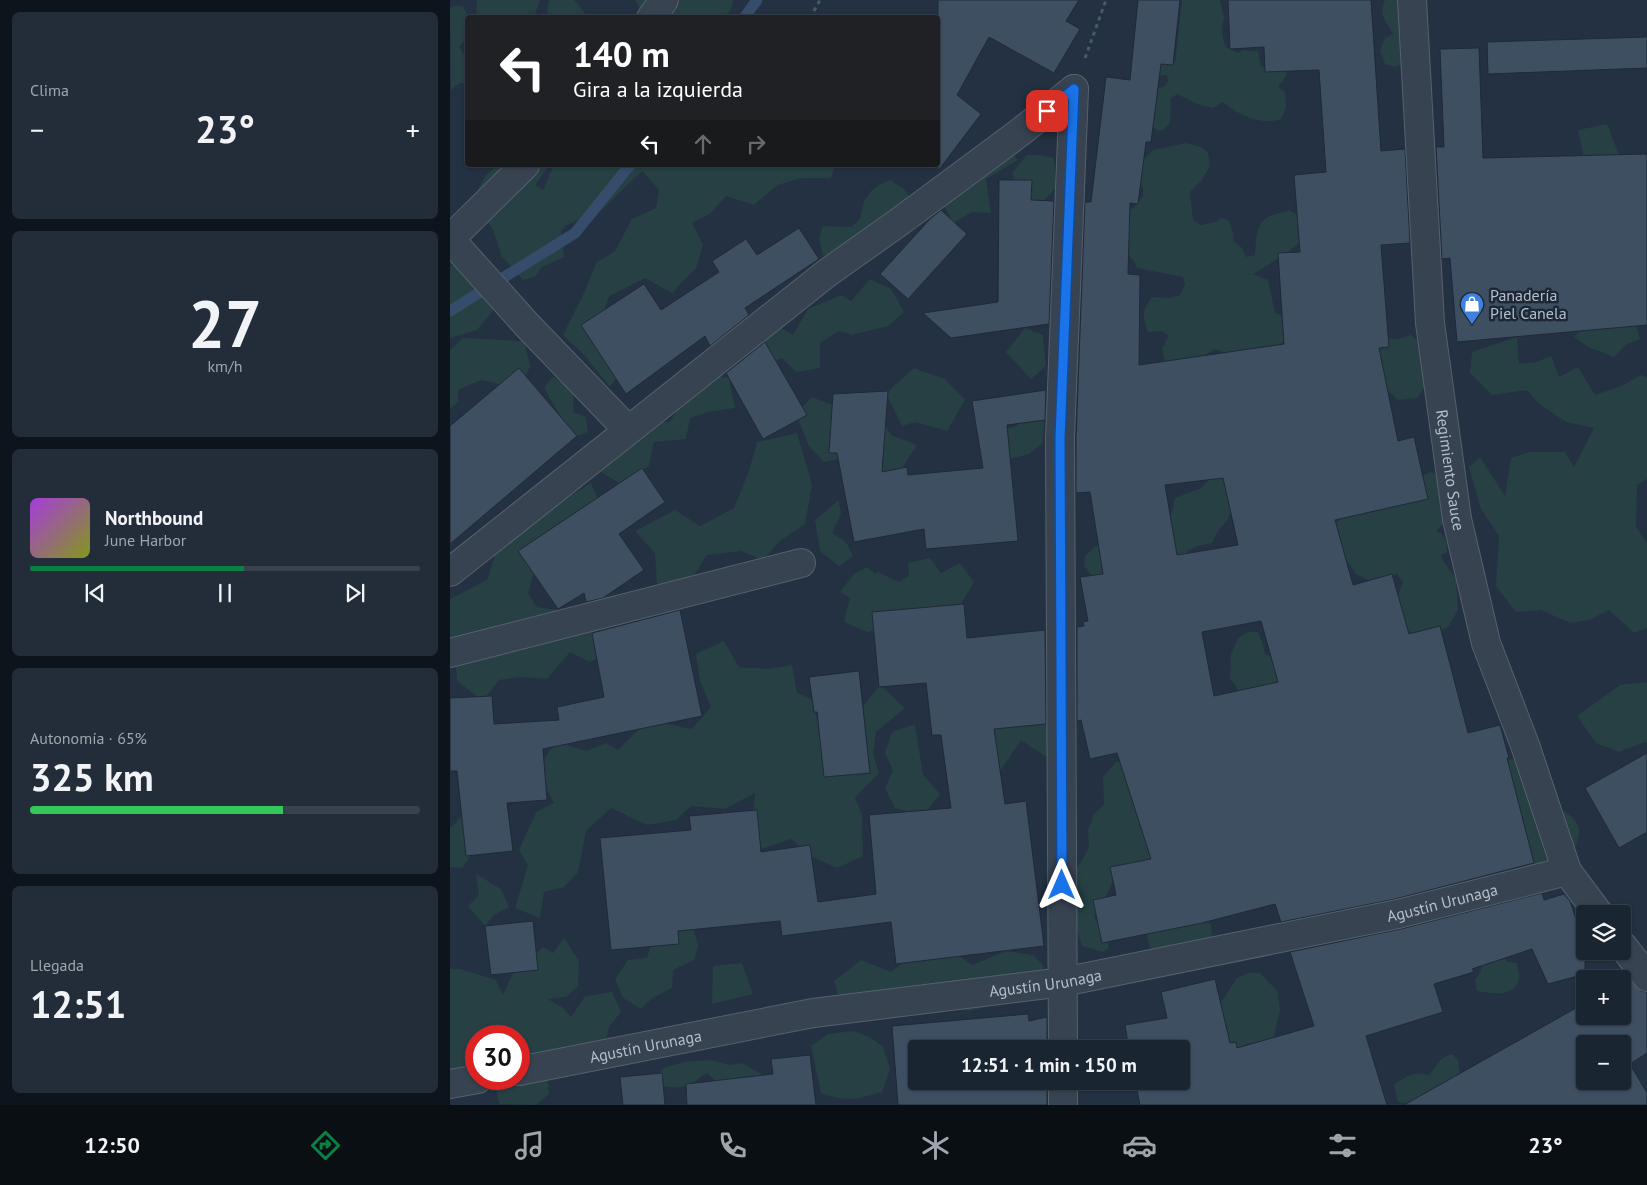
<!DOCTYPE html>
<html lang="es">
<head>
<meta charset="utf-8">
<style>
	body { margin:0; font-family:"PT Sans",sans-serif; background:#232d3a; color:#f1f3f6; height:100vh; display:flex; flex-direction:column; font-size:19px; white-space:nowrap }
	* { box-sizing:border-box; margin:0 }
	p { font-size:16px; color:#9fa5ac }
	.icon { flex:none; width:28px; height:28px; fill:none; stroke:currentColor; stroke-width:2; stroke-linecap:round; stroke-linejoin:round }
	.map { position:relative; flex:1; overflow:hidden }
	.sheet { display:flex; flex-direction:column; gap:12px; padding:12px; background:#0e141c; width:450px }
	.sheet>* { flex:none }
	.hud { position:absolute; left:15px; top:15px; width:475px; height:152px; border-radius:5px; box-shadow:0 1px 4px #0004,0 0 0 1px #38424d; background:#202124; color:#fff; overflow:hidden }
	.buttons { position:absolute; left:1126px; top:905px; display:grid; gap:10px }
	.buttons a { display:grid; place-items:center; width:55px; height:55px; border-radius:5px; background:#1a2532; box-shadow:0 1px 4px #0004,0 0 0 1px #38424d; font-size:25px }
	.speed { position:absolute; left:15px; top:1025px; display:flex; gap:10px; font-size:25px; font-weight:700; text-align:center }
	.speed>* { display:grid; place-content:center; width:65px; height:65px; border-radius:50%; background:#1a2532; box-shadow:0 1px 4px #0004,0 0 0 1px #38424d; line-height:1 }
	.speed .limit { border:8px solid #d22; background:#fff; color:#111 }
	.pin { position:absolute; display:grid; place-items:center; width:42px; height:42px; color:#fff; margin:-21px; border-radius:10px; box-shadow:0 2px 8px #0006 }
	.me { position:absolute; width:55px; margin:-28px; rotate:0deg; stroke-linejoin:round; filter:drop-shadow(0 0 4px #0008) }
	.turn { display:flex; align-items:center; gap:18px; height:105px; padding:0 25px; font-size:22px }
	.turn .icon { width:65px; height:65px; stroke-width:2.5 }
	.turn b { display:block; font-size:35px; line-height:42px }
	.lanes { display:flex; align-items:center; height:48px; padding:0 25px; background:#0003; justify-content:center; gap:25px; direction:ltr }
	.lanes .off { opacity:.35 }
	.big { font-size:38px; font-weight:800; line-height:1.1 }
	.sheet .widget { flex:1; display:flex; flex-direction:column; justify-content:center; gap:8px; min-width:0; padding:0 18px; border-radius:8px; background:#232d3a }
	.sheet .dial { align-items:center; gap:0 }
	.dial b { font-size:65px; line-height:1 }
	.song { display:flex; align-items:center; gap:15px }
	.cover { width:60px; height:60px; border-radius:8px; background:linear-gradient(135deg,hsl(280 70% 55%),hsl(70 70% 35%)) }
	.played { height:5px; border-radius:2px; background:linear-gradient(90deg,#0b8043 55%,#38424d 55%) }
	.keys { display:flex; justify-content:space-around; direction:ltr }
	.heat { display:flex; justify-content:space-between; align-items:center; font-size:28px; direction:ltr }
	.charge { height:8px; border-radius:4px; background:linear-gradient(90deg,#34c759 65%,#38424d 0) }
	.trip { position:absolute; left:458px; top:1040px; width:282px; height:50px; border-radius:5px; background:#1a2532; box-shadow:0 1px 4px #0004,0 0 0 1px #38424d; font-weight:800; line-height:50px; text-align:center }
	.tab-bar { display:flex; height:80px; justify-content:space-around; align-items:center; background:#0a0f14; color:#9fa5ac }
	.tab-bar .icon { width:35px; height:35px }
	.tab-bar .selected { color:#0b8043 }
	.tab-bar b { font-size:22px; color:#f1f3f6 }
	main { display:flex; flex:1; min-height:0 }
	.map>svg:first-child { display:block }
	.green { fill:#264043 }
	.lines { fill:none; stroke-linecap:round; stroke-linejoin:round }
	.stream { stroke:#364c6b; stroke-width:11 }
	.building { fill:#3f4f62; stroke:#1f2a39; fill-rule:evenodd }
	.minor-casing { stroke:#56616f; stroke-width:30 }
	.path { stroke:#445d60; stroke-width:3; stroke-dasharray:4 4; stroke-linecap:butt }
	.minor { stroke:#384352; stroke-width:28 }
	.route-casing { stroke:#114b97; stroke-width:12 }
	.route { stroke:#1a73e8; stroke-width:9 }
	.labels { text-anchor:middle; stroke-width:5; stroke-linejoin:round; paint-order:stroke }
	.poi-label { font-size:16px; fill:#b5becc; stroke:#1d2837; text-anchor:start }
	.street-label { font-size:16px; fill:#b5becc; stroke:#1d2837 }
</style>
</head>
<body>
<main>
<section class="sheet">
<div class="widget"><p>Clima</p>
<div class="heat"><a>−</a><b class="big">23°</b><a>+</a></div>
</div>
<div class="widget dial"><b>27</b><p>km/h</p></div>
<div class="widget">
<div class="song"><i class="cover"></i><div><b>Northbound</b><p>June Harbor</p></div></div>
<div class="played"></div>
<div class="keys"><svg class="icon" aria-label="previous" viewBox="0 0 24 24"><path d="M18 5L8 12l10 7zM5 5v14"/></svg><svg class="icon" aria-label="pause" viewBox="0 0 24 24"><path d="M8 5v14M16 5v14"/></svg><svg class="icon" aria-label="next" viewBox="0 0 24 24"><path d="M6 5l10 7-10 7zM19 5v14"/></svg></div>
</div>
<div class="widget"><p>Autonomía · 65%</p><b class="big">325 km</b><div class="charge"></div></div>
<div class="widget"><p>Llegada</p><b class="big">12:51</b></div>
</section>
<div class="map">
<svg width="1197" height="1105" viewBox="0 0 1197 1105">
	<rect width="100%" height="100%" fill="#233142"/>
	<g class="green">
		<polygon points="27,0 90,0 84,17 26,17"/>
		<polygon points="99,0 124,0 137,16 140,17 101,17 97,12"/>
		<polygon points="185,0 283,0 282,7 275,18 192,17 200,9 190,9"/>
		<path d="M732,0H770L774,17L772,29L773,38L776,47L788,53L793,50L808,51L811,67L820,68L832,63L837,75L828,87L835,92L836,108L831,119C811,126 788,115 773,102L762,108L747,104L727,94L721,98L720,123L713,130L708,131L698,123L703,90L715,86L719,80L716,75L706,76L700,57L715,59L725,63Z"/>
		<path d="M935,0H950L954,64L945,67L935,64L930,51L935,38L943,34C936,20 928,16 935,0Z"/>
		<polygon points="6,6 13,6 18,17 17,38 9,47 14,54 17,52 17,83 10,83 1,90 0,8"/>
		<polygon points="1157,124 1170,157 1138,177 1128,130"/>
		<path d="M736,143L751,147L758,153L760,166L752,180L740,192L743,220L751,225L765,222L772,218L779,221L784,235L783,241L792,248L796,257L805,255C806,242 805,224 818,217C824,214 832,213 838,210L851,216L855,237C840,253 822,262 803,274L818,280L825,313L842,319L849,335L819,349L776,353L765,349L745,361L715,364L712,348L719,336L712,331L698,332C692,315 692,311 702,297L720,298L730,295L735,285L733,277L687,268L683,260L671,247L669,216L683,208L693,196V188L687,180L688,165L703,150Z"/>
		<polygon points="553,144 568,160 536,179 541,213 522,212 503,223 491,200"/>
		<polygon points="577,155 588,155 604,158 606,188 590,205 563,191 563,172"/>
		<polygon points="47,165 97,165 98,167 85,185 93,190 104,165 385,165 381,178 351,178 328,185 304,205 276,196 261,213 242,223 253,245 246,268 222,293 195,278 159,296 147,332 174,368 160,387 135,356 113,335 134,293 146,263 165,251 182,219 206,208 209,190 192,171 153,209 117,225 111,231 114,257 92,267 85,277 73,280 52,257 42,227 35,220 28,189 36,175"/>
		<polygon points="440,180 454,189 471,213 458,233 440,243 374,259 369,238 373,226 401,227 410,219 414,201 421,191 429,185"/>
		<polygon points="6,261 50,302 27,330 0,338 0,268"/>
		<polygon points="420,279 441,289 454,312 438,326 402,335 389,331 370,343 370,368 346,372 332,358 314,365 296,351 325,325 343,335 358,309 391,295 401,301"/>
		<polygon points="1140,321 1185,321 1190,339 1177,344 1164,357 1138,347 1124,337"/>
		<polygon points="575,328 593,335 596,366 581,379 556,352"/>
		<polygon points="961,335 975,348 976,386 967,398 948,400 942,394 922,385 930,338 949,339"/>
		<polygon points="1067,337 1069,364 1086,362 1101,356 1109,377 1128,367 1145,395 1171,386 1191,375 1197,377 1197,479 1187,485 1186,527 1197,543 1197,628 1184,633 1159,610 1139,620 1120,623 1091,610 1066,612 1046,586 1049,536 1031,509 1019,467 1030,457 1055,496 1061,458 1079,452 1115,452 1124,467 1144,428 1116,422 1089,404 1077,390 1042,395 1020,373 1022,352"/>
		<polygon points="13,338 74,341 80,366 71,389 31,380 8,390 8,402 0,409 0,350"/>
		<polygon points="464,368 495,379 515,400 497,431 465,422 452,426 436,393"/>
		<polygon points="261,375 279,378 285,408 258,412 240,418 236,439 204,442 199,466 169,483 151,472 168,438 196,422 220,422 236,395"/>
		<polygon points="103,377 124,389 123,412 136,417 138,432 127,436 110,416 94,388"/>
		<polygon points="362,397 390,408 395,458 374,462 359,446 346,414"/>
		<polygon points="581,403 594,419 593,443 579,454 556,460 540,434 567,426"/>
		<polygon points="425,408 441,435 467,445 445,479 411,467"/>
		<polygon points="347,433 362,485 355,524 330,541 313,560 291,551 257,555 243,577 207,586 205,553 185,531 225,510 250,526 284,508 299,471 307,442"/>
		<polygon points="757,445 785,502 778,519 767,532 762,543 747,546 737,551 742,562 650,586 634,566 635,556 664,530 714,529 723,509 725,498 751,488 764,474"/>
		<path d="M981,472L991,477L997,520L986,531C996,535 997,542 997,552L991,555L992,559L1006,579L1008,610L999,626L981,637L967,638L940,616L953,583L947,573L928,585L906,574L888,548L886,523L914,498L951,486Z"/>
		<polygon points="141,483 151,506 87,561 78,593 87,607 121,612 149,593 183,604 173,645 140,662 120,652 97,679 71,677 49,680 33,701 7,681 5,658 0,654 0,599 37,580 45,555 83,519"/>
		<polygon points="389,500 391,514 382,533 396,542 403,556 389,566 370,551 365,520"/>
		<polygon points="480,558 491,573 510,563 524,582 511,604 443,626 417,632 394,622 400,598 390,592 404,574 417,567 425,574 428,572 449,582 459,576 458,563"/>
		<polygon points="798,632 808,632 813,644 815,654 834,661 869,663 801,709 780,678 781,654 788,638"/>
		<polygon points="274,641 289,667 318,669 342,665 347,693 362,699 371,735 404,729 413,706 430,685 455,708 426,732 423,754 429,773 405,798 412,815 413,856 387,868 362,857 341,839 305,851 302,821 305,793 275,809 241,806 226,820 197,825 161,808 136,831 128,872 114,887 94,892 90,918 65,908 78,865 69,850 86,812 104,803 86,770 106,742 137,751 156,743 168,750 189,729 217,724 242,729 261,707 250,681 246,654"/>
		<polygon points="1197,682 1197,743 1195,742 1169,752 1146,743 1127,716 1170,685"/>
		<polygon points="549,715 575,720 597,717 615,731 601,760 571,740 550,771 531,755"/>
		<polygon points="465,724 473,775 490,794 473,816 445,808 435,788 443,771 435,753 442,732"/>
		<path d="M682,756L753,917L761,925L762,937L713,964L700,950L695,926L668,870L658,892L644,917C653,928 657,934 659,948L653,952L632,946L621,912L625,872L639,848L638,830L644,814L654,805L653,777L666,762Z"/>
		<path d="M1062,759L1074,761L1101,785L1107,796L1105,805C1132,822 1134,827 1122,856L1083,872L1063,851L1054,761Z"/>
		<polygon points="11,817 34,835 12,868 0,867 0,828"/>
		<polygon points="26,874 51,889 59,907 44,915 35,926 18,906 29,895"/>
		<polygon points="240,916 248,946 244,960 223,970 222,988 202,998 191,1009 173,998 165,979 178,960 197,958 203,938"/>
		<polygon points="114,938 129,961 128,986 116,997 98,999 113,1008 121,1017 135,996 162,992 171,1012 159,1027 156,1041 69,1063 69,1036 26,1036 26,1076 0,1076 0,969 10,969 46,980 53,995 63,973 93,947 103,953"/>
		<polygon points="495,946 522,965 556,951 583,955 594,966 586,988 550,980 543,1005 520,1011 484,1005 392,1006 384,981 411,960 441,972 463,955"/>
		<path d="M1051,953L1057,962L1067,963C1067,967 1069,971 1069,975C1070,998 1041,994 1027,991L1025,980L1031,971L1034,958Z"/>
		<polygon points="292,963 303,994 262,1004 263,966"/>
		<polygon points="798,973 810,973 828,992 830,1011 821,1047 783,1060 760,1019 787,978"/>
		<path d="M403,1031L420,1037L433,1047L440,1069L432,1092C405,1100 398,1102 371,1093L361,1046L378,1034Z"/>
		<path d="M1002,1054L1008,1060L1010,1077L962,1105L948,1102L944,1085C955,1076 966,1071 979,1075C986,1066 990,1057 1002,1054Z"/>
		<path d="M260,1060L280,1065L292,1063L313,1075L319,1083L277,1091L257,1073C235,1088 234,1090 207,1085L205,1080L213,1068L234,1062Z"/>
		<polygon points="79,1076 84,1083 88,1078 94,1078 98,1083 99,1094 86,1105 49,1104 46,1087 53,1079 69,1079"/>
	</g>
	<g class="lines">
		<g class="stream">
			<polyline points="294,18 307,0"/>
			<polyline points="0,311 125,233 180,165"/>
		</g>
	</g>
	<g class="building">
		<polygon points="488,0 629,0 616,21 630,29 604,73 539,37 507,95 531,114 488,171"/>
		<path d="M688,0H730L723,65L711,64L701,142H696L688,204L680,203L678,274L690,275L689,365L834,344L828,253L850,252L844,175L876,172L869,70L815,72L814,47L780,49L778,0H921L931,151L955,149L960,243L931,245L939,347L929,348L948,441L964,437L978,499L885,520L903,585L942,574L959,634L990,626L1018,733L1050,725L1059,758H1057L1084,863L945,899L831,922L825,904L752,923L652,943L643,900L666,895L660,867L701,859L667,753L640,759L631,720L627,721V627L634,626L633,622L638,621L630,577L653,574L640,492L626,493V438L635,202H641L656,77L680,80ZM773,478L788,545L727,555L715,485ZM811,621L828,682L764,696L752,632Z"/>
		<polygon points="1197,37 1197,68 1038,74 1037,42"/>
		<polygon points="1029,48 1033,158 1197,154 1197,325 1007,342 1000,258 992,259 986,147 994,147 990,49"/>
		<polygon points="549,180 582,180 581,200 604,201 599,324 501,338 473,313 548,302"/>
		<polygon points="491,210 517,234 458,299 430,274 479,220"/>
		<polygon points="349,228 369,259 295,308 299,315 260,346 255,336 176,394 131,325 194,284 211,310 269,272 262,261 296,239 307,255"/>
		<polygon points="315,342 357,415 313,439 276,373"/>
		<polygon points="69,368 127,436 0,544 0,426"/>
		<polygon points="596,390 595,420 557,425 568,541 476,549 474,529 404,542 387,453 379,453 383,394 438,391 432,472 457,467 458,475 533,468 522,401"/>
		<polygon points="192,468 215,502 169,534 194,570 153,598 136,602 134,593 108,609 68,551"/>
		<polygon points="514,604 517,638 595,630 596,724 544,729 555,804 576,801 594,946 446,964 441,922 332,936 330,921 228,931 229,944 161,950 150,838 241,830 239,816 307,810 311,852 360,845 368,902 426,894 419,815 501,808 491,735 482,735 476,683 429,687 422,612"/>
		<polygon points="230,610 252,716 93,749 97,800 57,803 63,851 16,856 7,771 0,771 0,698 42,696 44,724 109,720 107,707 154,697 142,633"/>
		<polygon points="409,671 420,773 374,777 367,712 364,712 359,677"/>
		<polygon points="1197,753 1197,832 1169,848 1135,788"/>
		<polygon points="1092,893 1094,900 1114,894 1120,901 1135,947 1135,974 1098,984 1082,949 1022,969 1024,972 984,984 993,1012 916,1036 937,1105 690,1105 685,1081 731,1081 731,1049 679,1049 675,1025 717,1018 711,992 765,979 780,1043 786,1042 787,1048 864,1026 840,952 951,929"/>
		<polygon points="83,921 88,970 41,975 35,926"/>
		<path d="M1178,978L1191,991L1197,992V1053L1180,1064L1197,1093V1105H954L1135,1003V1016H1172V981ZM1135,1044H1172V1081H1135Z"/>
		<polygon points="578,1014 579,1021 597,1017 597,1049 466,1049 466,1081 597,1081 597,1105 448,1105 442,1026"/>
		<polygon points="360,1055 366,1105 237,1105 236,1084 323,1074 321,1059"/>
		<polygon points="212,1073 215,1105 173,1105 170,1077"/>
	</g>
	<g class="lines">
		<g class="minor-casing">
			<g id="minor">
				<path id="s1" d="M962,0L980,323L1007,519L1036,643L1075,745L1117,871L1149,914"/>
				<polyline points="201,18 214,0"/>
				<polyline points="0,239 77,325 178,430"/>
				<polyline points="0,239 75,165"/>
				<polyline points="0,572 377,273 449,222 569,133 624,89"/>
				<polyline points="0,653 351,563"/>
				<polyline points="1172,945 1197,977"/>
				<polyline points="613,1049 610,438 624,89"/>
				<path id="s2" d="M69,1071L363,1013L613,982L948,914L1117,871"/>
				<polyline points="613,1081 613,1105"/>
				<polyline points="0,1084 28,1079"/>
			</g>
		</g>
		<g class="path">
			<polyline points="360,18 370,0"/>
			<polyline points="635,58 656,0"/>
		</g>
		<use href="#minor" class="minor"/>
	</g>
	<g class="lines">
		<g class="route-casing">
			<polyline id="route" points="597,111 624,89 610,438 612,885"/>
		</g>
		<use href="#route" class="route"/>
	</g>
	<defs>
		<g id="shop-pin" transform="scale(1.25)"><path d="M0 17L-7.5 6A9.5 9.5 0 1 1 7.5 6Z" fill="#3f7fe0" stroke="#1d2837"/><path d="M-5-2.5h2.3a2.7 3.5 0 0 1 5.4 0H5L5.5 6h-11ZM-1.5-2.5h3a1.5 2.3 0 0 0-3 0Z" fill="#fff"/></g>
	</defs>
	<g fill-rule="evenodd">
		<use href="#shop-pin" x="1022" y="304"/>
	</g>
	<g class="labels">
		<g class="poi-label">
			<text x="1040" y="301">Panadería<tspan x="1040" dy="18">Piel Canela</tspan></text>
		</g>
		<g class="street-label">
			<text dy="6" stroke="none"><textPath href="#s1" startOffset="472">Regimiento Sauce</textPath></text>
			<text dy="6" stroke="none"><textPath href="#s2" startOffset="939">Agustín Urunaga</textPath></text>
			<text dy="6" stroke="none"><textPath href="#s2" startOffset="534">Agustín Urunaga</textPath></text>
			<text dy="6" stroke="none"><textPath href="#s2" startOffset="129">Agustín Urunaga</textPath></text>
		</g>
	</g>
</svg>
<div class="buttons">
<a><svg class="icon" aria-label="layers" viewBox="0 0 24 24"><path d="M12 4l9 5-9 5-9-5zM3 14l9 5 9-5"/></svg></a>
<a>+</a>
<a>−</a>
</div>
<div class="speed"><div class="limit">30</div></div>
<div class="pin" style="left:597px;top:111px;background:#d93025"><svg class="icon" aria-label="arrive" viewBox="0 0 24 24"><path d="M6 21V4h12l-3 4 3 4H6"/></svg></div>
<svg class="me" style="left:612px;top:885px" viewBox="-20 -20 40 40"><path d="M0-17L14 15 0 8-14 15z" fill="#1a73e8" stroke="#fff" stroke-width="4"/></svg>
<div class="trip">12:51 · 1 min · 150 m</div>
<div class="hud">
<div class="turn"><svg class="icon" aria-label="left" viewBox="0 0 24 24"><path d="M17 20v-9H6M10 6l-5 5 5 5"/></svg><div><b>140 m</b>Gira a la izquierda</div></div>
<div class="lanes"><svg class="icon" aria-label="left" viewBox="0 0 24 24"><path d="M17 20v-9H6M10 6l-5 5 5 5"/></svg><svg class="icon off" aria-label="ahead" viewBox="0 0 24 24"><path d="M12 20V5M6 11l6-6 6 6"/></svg><svg class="icon off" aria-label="right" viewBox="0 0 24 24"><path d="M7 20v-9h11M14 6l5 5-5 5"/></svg></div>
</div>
</div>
</main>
<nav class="tab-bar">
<b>12:50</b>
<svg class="icon selected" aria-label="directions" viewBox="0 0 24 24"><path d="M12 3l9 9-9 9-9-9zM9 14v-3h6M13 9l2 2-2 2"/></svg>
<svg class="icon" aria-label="music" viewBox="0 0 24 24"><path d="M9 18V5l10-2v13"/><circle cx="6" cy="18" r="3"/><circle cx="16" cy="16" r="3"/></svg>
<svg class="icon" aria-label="phone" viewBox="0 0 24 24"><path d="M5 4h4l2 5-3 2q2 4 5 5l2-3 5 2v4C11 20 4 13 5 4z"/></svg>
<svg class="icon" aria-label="climate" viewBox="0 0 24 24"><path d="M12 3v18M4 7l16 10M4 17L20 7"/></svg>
<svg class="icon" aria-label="car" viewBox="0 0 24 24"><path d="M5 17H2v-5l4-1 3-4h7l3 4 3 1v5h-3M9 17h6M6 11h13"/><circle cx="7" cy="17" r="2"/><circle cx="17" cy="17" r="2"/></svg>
<svg class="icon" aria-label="filters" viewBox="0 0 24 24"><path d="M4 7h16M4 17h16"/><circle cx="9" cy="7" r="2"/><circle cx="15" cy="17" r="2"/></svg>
<b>23°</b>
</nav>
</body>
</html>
